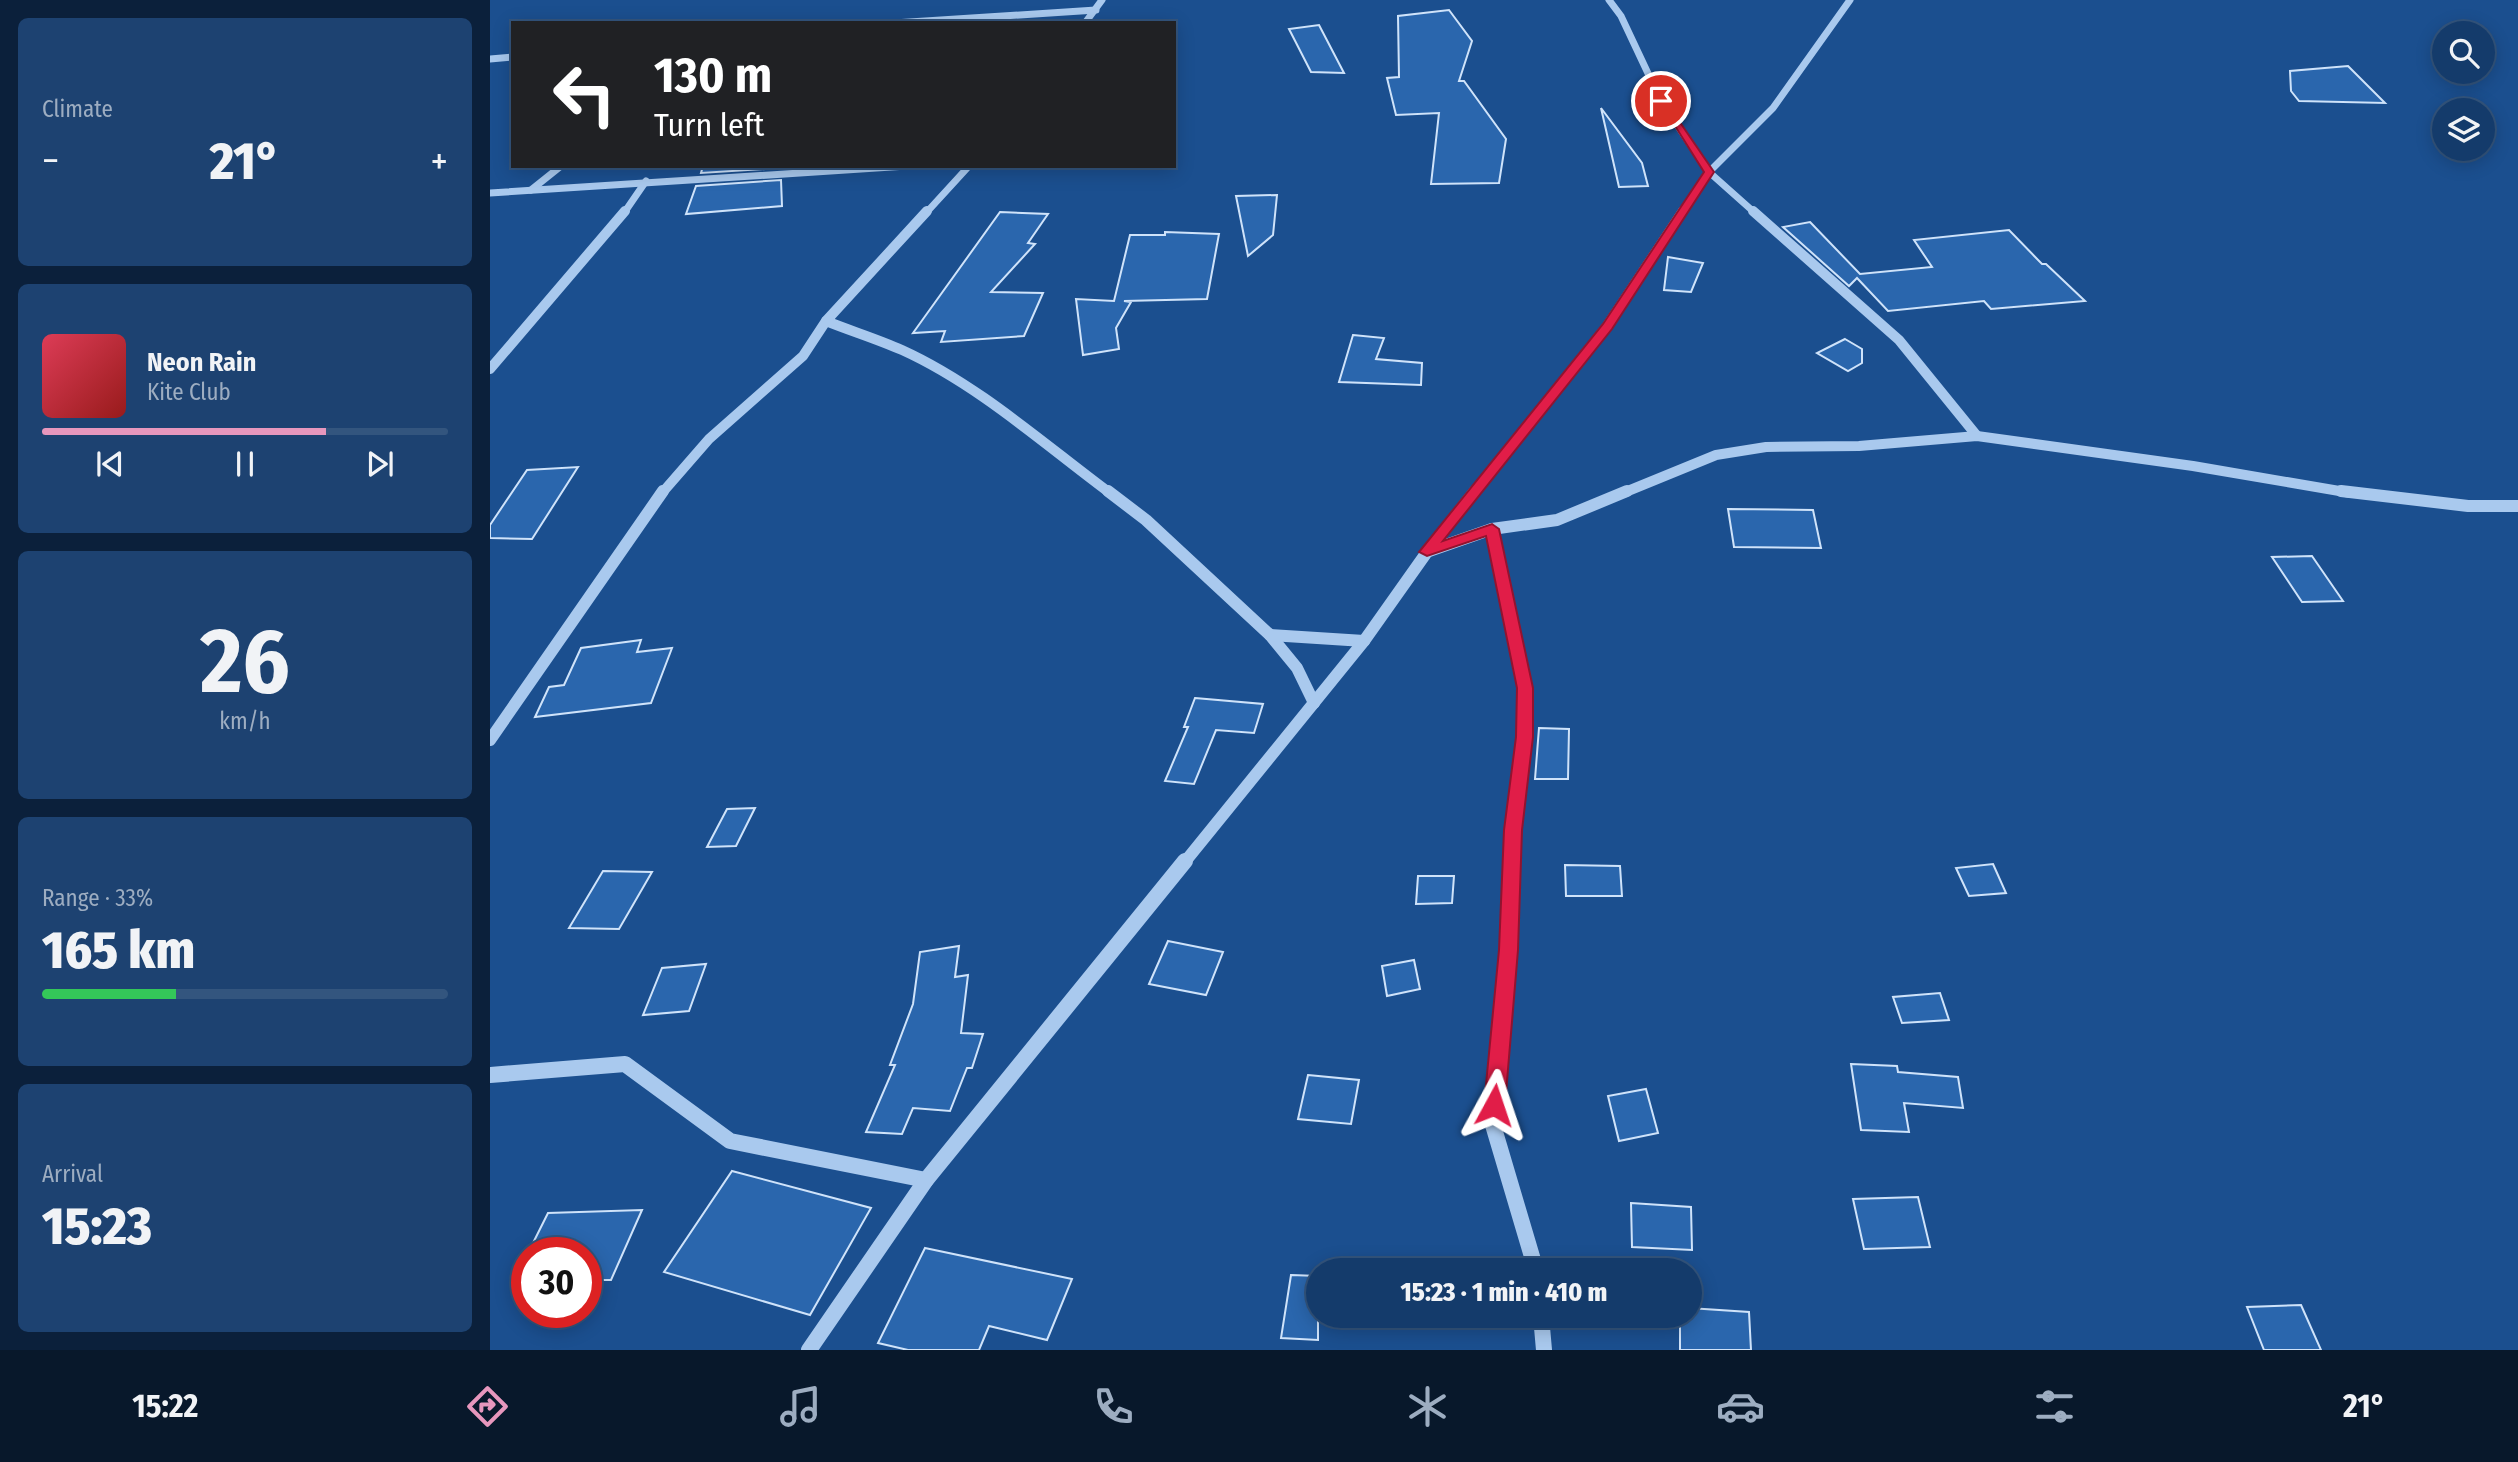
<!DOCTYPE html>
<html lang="en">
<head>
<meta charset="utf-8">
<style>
	body { margin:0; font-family:"Fira Sans Condensed",sans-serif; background:#1d4271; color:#f1f3f6; height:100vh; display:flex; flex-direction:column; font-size:26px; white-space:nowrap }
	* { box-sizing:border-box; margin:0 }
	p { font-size:23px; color:#9dadc1 }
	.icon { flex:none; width:38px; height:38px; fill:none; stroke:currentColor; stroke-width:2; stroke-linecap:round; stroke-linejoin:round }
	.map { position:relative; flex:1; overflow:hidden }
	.drawer { display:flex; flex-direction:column; gap:18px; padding:18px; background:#0b203b; width:490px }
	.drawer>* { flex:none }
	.hud { position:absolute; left:21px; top:21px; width:665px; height:147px; border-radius:0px; box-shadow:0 4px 18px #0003,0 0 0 2px #33557e; background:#202124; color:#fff; overflow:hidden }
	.fabs { position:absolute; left:1942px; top:21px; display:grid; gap:14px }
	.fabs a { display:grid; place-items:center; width:63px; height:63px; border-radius:50%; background:#143b6b; box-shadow:0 4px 18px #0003,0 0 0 2px #33557e; font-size:35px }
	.speed { position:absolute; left:21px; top:1237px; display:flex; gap:14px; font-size:35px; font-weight:700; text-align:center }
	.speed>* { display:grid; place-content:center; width:91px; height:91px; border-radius:50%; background:#143b6b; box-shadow:0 4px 18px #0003,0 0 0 2px #33557e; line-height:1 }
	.speed .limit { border:10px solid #d22; background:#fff; color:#111 }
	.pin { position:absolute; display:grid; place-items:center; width:60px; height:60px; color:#fff; margin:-30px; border:4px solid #fff; border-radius:50%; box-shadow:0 2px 7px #0007 }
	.me { position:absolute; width:77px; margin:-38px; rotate:5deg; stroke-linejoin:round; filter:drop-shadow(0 0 5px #0008) }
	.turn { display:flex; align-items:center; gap:24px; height:147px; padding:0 28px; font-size:32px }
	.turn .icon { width:91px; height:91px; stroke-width:2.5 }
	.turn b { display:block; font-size:49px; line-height:60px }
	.big { font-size:52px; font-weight:800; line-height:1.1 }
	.drawer .card { flex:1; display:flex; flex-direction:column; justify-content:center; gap:10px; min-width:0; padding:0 24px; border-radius:10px; background:#1d4271 }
	.drawer .dial { align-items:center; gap:0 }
	.dial b { font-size:91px; line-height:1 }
	.song { display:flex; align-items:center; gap:21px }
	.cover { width:84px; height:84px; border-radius:10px; background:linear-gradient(135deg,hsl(350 70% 55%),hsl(0 70% 35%)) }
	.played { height:7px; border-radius:4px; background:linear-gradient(90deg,#e797bd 70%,#33557e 70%) }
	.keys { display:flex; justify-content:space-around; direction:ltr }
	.heat { display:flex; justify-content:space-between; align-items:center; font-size:38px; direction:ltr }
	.charge { height:10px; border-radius:5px; background:linear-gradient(90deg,#34c759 33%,#33557e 0) }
	.trip { position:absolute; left:816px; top:1258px; width:396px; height:70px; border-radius:35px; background:#143b6b; box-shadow:0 4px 18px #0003,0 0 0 2px #33557e; font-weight:800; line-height:70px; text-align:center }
	.menu { display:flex; height:112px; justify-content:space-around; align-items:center; background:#08182b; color:#9dadc1 }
	.menu .icon { width:49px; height:49px }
	.menu .on { color:#e797bd }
	.menu b { font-size:32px; color:#f1f3f6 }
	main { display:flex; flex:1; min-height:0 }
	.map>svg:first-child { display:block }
	.building { fill:#2a66ad; stroke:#cfe3fa; stroke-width:2 }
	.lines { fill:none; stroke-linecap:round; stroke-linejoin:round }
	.minor-far3 { stroke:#a9c9ee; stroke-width:7 }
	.minor-far2 { stroke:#a9c9ee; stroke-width:10 }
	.minor-far1 { stroke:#a9c9ee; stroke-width:12 }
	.minor { stroke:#a9c9ee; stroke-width:16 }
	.route { fill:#e11d48; stroke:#92132f; stroke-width:2 }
</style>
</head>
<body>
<main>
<section class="drawer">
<div class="card"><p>Climate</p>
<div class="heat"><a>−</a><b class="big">21°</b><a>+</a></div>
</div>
<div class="card">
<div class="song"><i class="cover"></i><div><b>Neon Rain</b><p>Kite Club</p></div></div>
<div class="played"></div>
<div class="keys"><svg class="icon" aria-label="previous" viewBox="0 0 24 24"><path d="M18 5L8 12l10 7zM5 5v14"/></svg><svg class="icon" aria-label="pause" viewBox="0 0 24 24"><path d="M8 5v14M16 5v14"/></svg><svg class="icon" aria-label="next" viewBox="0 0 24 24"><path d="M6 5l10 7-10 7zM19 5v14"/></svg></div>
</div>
<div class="card dial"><b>26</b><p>km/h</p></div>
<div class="card"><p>Range · 33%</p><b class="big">165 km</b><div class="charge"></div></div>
<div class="card"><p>Arrival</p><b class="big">15:23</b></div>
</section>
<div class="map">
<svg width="2028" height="1350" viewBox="0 0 2028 1350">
	<rect width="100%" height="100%" fill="#1b4f8f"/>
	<g class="building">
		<polygon points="959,10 982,41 969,81 974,81 1016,139 1009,183 941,184 949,113 906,115 897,78 909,77 908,16"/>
		<polygon points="829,25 854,73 821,72 799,29"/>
		<polygon points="1858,66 1895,103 1809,101 1801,91 1800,71"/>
		<polygon points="1111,108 1152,163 1158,186 1129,187"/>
		<polygon points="213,166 290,166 290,168 211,173"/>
		<polygon points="291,180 292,206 196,214 206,186"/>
		<polygon points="787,195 783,235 758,256 746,196"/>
		<polygon points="510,212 558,214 538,243 545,244 501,292 553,293 534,336 451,342 455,331 423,333"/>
		<polygon points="1320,222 1370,274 1442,267 1424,240 1519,230 1552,264 1556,264 1595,301 1501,309 1494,301 1398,311 1367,278 1359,286 1293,227"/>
		<polygon points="675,232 729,234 717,299 634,301 641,302 626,328 629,349 593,355 586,299 624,301 640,235 675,235"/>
		<polygon points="1178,257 1213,263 1201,292 1174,290"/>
		<polygon points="863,335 894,338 886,359 932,363 931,385 849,382"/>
		<polygon points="1355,339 1372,349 1372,363 1358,371 1327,353"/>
		<polygon points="88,467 42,539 0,538 0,525 37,470"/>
		<polygon points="1238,509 1323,510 1331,548 1244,547"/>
		<polygon points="1822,556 1853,601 1812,602 1782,557"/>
		<polygon points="151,640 147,652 182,648 161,703 45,717 59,687 74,685 91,648"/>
		<polygon points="705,698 773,704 764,733 726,730 704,784 675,781 698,727 694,727"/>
		<polygon points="1049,728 1079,729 1078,779 1045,779"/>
		<polygon points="265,808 246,846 217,847 237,809"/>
		<polygon points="1503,864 1516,893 1479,896 1466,868"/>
		<polygon points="1075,865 1130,866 1132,896 1076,896"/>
		<polygon points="113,871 162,872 129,929 79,928"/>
		<polygon points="928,876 964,876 962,903 926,904"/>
		<polygon points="678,941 733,952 716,995 659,984"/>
		<polygon points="469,946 465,977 478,975 471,1033 493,1034 482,1068 477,1068 460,1111 423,1108 412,1134 376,1132 405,1065 400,1065 423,1004 430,952"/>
		<polygon points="924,960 930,989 897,996 892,966"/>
		<polygon points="216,964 199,1011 153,1015 172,968"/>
		<polygon points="1450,993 1459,1020 1412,1023 1403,997"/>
		<polygon points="1361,1064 1407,1066 1408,1072 1468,1077 1473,1108 1414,1103 1419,1132 1371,1130"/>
		<polygon points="818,1075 869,1080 861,1124 808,1119"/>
		<polygon points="1156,1089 1168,1133 1129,1141 1118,1096"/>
		<polygon points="242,1171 381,1208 320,1315 174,1272"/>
		<polygon points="1428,1197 1440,1247 1374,1249 1363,1199"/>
		<polygon points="1141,1203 1201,1207 1202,1250 1142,1247"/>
		<polygon points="152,1210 121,1280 96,1280 96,1253 38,1253 58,1213"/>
		<polygon points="435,1248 582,1279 557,1340 499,1326 489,1350 418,1350 388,1343"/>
		<polygon points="801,1275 828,1276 828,1340 791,1338"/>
		<polygon points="1811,1305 1831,1350 1774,1350 1757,1307"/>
		<polygon points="1199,1308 1259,1312 1261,1350 1190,1350 1190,1316 1199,1316"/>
	</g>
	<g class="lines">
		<g class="minor-far3">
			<polyline points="1119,0 1131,16 1171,101 1219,172 1265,213"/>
			<polyline points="404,23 606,10"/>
			<polyline points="595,23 612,0"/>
			<polyline points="0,59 23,57"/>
			<polyline points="41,190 71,166"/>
			<polyline points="0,193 417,166"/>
			<polyline points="134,213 156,181"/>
			<polyline points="436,213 479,166"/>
			<polyline points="1192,213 1219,172 1283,108 1360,0"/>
		</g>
		<g class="minor-far2">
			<polyline points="1263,211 1409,340 1487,436"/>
			<path d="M336,321C361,331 387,339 412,350C487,384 554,444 620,493"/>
			<polyline points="0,369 135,211"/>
			<polyline points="172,493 219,439 313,356 336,321 437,211"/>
			<polyline points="984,493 1117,326 1193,211"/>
			<polyline points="1133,493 1226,455 1276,447 1369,446 1487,436 1703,466 1861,493"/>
		</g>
		<g class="minor-far1">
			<polyline points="618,491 656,520 780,635 807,668 824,703"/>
			<polyline points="1851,491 1978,506 2028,506"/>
			<polyline points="1002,529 1035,688 1034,737 1022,863"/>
			<polyline points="939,551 1002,529 1067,520 1137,491"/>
			<polyline points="780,635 874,641"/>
			<polyline points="0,740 173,491"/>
			<polyline points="694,863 874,641 937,552 985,491"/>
		</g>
		<g class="minor">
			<polyline points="1022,861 1018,950 1003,1125 1046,1270"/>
			<polyline points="0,1075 135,1064 240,1141 436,1180"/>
			<polyline points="1051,1316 1054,1350"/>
			<polyline points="319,1350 436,1180 695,861"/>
		</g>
	</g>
	<polygon class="route" points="1168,99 1174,99 1224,172 1122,329 953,541 1002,524 1009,529 1043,688 1043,737 1032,830 1028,950 1015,1105 1012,1113 1004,1116 997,1113 994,1105 1009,950 1014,830 1026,737 1027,688 996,536 937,556 929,552 1113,324 1214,172"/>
</svg>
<div class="fabs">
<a><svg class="icon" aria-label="search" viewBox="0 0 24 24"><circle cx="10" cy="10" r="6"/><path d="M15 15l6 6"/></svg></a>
<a><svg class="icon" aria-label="layers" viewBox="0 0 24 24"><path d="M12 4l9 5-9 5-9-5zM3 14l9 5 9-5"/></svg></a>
</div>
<div class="speed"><div class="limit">30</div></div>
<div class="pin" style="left:1171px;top:101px;background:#d93025"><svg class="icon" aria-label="arrive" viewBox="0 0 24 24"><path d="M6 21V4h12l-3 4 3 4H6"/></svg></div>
<svg class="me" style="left:1004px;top:1105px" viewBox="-20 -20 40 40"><path d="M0-17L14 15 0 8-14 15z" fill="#e11d48" stroke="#fff" stroke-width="4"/></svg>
<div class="trip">15:23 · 1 min · 410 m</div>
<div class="hud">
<div class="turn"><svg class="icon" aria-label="left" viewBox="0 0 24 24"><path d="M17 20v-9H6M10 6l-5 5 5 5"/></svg><div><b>130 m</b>Turn left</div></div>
</div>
</div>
</main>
<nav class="menu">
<b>15:22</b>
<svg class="icon on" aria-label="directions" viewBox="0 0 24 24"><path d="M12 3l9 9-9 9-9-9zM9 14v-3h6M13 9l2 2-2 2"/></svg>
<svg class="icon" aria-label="music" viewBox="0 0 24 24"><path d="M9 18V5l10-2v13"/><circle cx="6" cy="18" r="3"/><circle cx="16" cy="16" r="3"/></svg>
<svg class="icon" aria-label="phone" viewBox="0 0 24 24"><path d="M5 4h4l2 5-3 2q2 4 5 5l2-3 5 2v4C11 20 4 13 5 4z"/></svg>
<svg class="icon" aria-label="climate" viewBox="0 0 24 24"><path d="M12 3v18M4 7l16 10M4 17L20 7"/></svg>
<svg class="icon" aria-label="car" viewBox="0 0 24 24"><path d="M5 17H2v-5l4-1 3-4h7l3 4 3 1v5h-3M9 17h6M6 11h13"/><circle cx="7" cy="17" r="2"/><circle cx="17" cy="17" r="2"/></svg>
<svg class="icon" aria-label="filters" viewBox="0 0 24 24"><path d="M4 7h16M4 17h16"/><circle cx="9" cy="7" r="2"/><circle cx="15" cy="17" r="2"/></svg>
<b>21°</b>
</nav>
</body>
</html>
